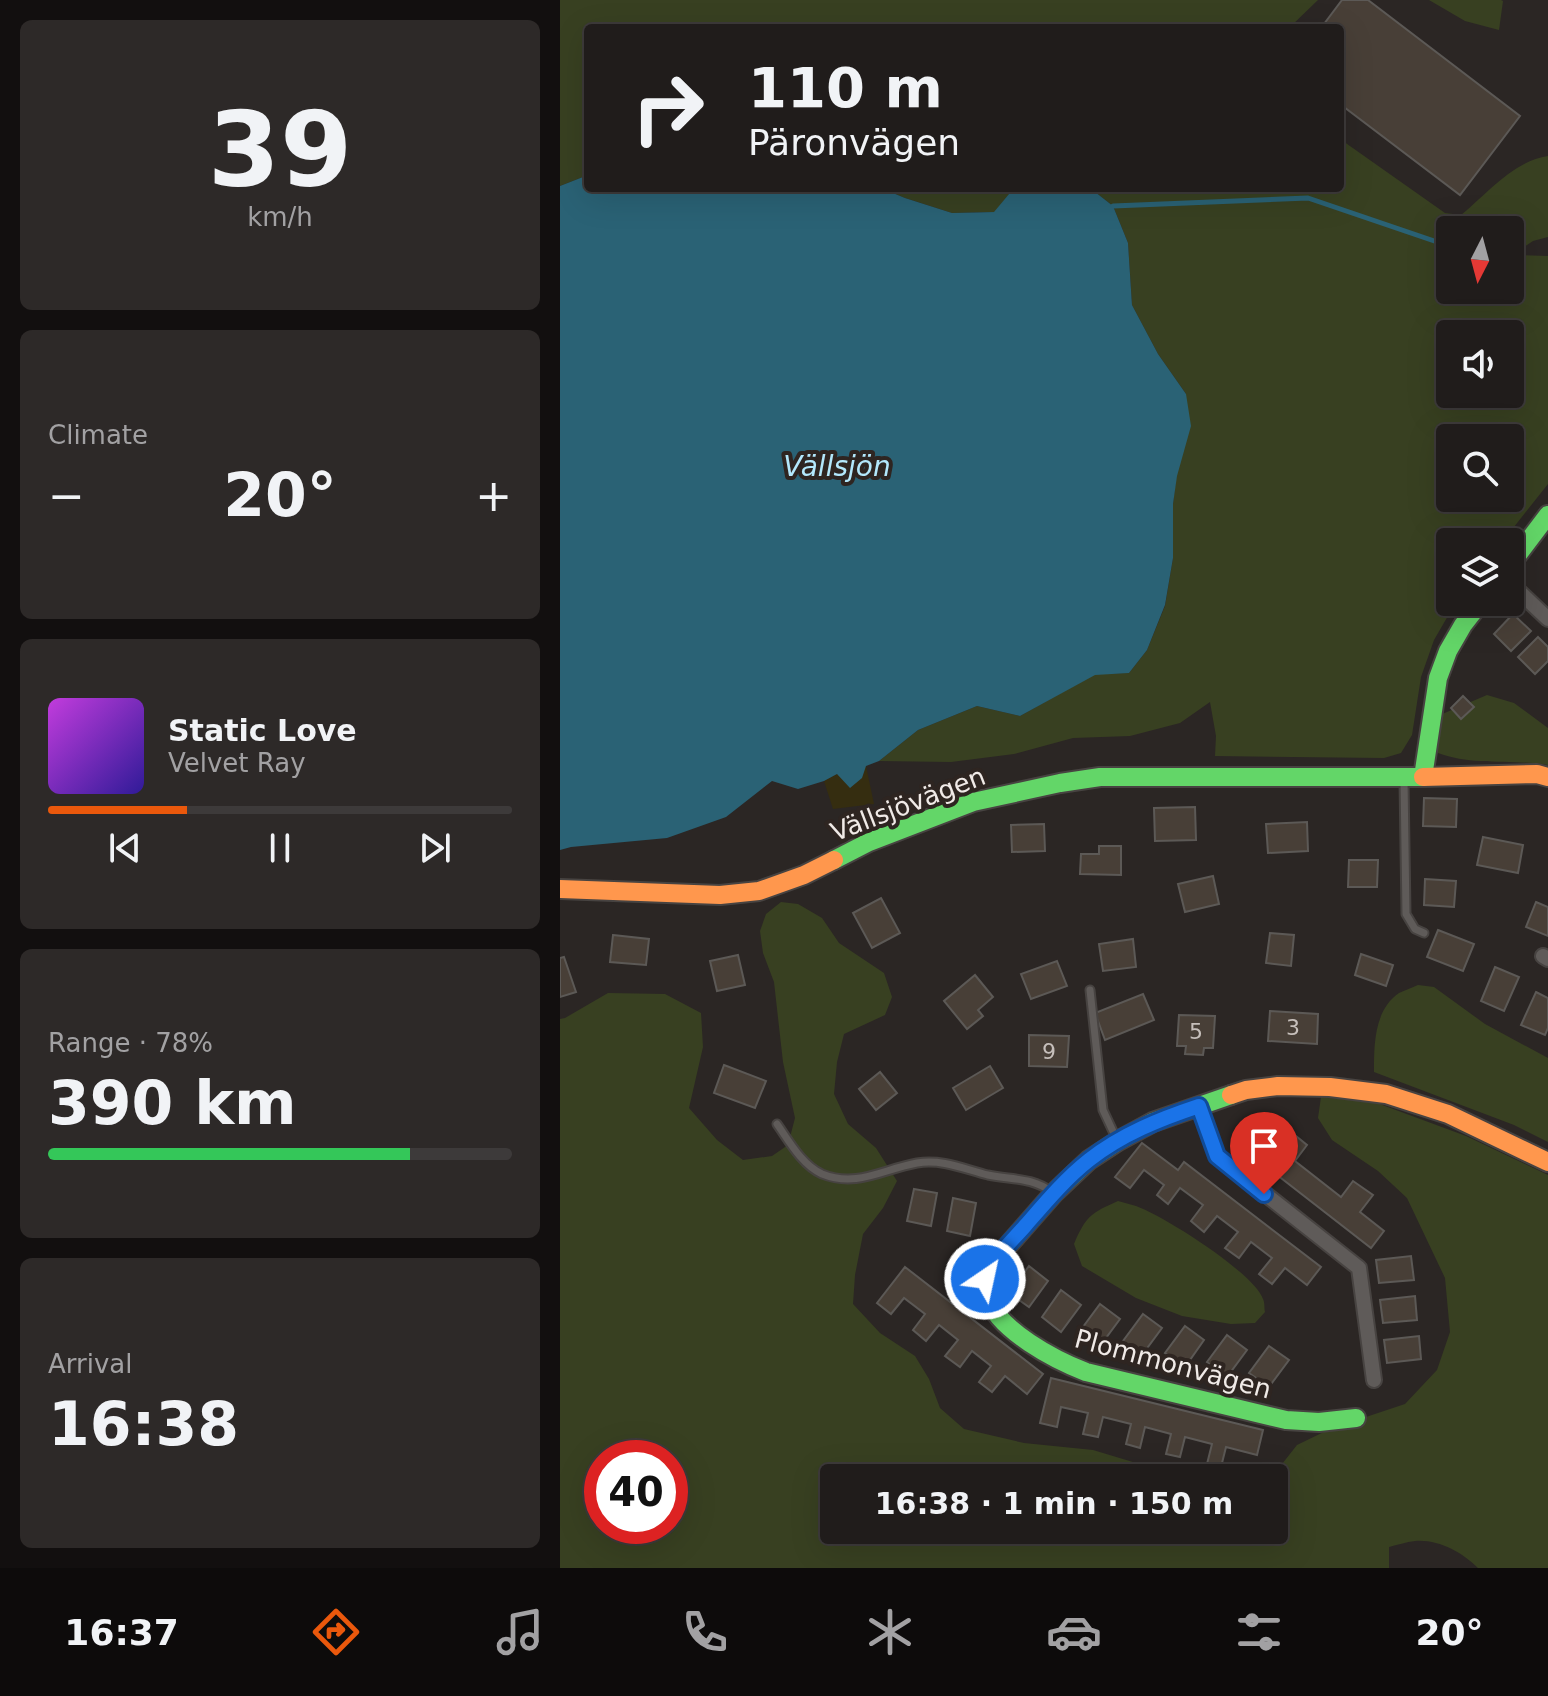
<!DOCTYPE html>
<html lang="en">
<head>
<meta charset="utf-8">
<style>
	body { margin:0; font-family:"DejaVu Sans",sans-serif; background:#2d2928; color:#f1f3f6; height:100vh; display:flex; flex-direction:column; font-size:30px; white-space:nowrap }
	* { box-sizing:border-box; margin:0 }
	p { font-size:26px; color:#a2a1a3 }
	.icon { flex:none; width:44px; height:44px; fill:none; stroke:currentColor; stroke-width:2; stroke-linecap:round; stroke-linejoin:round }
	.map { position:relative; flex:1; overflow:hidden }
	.side { display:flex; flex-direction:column; gap:20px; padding:20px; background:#120f0f; width:560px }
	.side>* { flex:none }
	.banner { position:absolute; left:24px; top:24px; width:760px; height:168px; border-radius:8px; box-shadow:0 8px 32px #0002,0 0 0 2px #3d3a3a; background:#201c1b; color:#f1f3f6; overflow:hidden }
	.needle { width:52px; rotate:186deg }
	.buttons { position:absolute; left:876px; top:216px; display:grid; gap:16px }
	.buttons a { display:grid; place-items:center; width:88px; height:88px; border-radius:8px; background:#201c1b; box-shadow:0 8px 32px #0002,0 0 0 2px #3d3a3a; font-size:40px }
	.speed { position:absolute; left:24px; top:1440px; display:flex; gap:16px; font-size:40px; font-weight:700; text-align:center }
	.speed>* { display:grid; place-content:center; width:104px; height:104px; border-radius:50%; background:#201c1b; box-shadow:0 8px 32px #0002,0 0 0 2px #3d3a3a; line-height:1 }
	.speed .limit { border:12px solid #d22; background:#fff; color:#111 }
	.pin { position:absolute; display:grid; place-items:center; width:68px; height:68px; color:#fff; margin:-82px -34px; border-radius:50% 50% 50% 0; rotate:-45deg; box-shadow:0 0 8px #0007 }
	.pin .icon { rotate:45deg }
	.me { position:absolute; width:88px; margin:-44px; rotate:34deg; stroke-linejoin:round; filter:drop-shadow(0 0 6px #0008) }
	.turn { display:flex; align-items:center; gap:28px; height:168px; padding:0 32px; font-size:36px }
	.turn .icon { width:104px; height:104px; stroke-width:2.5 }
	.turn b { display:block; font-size:56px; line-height:68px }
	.big { font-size:60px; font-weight:800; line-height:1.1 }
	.side .tile { flex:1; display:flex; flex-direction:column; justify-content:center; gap:12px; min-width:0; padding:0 28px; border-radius:12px; background:#2d2928 }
	.side .dial { align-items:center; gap:0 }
	.dial b { font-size:104px; line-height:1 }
	.song { display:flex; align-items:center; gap:24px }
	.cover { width:96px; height:96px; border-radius:12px; background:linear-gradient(135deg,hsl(290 70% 55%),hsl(250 70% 35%)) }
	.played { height:8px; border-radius:4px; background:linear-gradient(90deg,#ea580c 30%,#3d3a3a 30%) }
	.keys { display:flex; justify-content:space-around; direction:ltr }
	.heat { display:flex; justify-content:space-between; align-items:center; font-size:44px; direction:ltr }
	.charge { height:12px; border-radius:6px; background:linear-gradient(90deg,#34c759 78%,#3d3a3a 0) }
	.trip { position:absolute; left:260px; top:1464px; width:468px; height:80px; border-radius:8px; background:#201c1b; box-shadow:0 8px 32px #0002,0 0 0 2px #3d3a3a; font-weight:800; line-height:80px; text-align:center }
	.menu { display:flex; height:128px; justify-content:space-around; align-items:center; background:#0d0b0b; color:#a2a1a3 }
	.menu .icon { width:56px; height:56px }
	.menu .current { color:#ea580c }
	.menu b { font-size:36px; color:#f1f3f6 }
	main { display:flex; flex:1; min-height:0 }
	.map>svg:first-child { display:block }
	.green { fill:#384021; fill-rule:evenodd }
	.sand { fill:#352d10 }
	.water { fill:#2a6275 }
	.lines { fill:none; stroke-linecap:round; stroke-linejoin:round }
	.stream { stroke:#2a6275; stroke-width:5 }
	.building { fill:#483f37; stroke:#5c5956; stroke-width:2 }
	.lane-casing { stroke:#474341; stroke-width:11 }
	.street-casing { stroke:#474341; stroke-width:18 }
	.fast-casing { stroke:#474341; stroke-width:22 }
	.slow-casing { stroke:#474341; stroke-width:22 }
	.lane { stroke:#5f5b59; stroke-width:7 }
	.street { stroke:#5f5b59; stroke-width:14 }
	.fast { stroke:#63d668; stroke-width:18 }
	.slow { stroke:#ff974d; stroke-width:18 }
	.route-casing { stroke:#114b97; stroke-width:20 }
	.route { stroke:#1a73e8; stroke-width:14 }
	.labels { text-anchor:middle; stroke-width:8; stroke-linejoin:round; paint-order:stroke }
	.number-label { font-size:22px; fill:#c6bfbb }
	.street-label { font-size:26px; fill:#f0eae7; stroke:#2e2521 }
	.water-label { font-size:28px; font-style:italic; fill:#b3e8fc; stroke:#2e2521 }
</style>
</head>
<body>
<main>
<section class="side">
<div class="tile dial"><b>39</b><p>km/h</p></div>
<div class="tile"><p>Climate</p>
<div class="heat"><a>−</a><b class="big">20°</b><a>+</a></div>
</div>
<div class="tile">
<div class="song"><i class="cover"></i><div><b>Static Love</b><p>Velvet Ray</p></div></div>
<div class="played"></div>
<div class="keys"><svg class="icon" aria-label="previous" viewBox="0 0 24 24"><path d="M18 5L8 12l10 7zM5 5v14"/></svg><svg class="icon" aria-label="pause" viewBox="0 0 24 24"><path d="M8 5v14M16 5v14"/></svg><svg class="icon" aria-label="next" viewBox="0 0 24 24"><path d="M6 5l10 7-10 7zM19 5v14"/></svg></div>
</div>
<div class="tile"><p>Range · 78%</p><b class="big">390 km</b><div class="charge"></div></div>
<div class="tile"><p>Arrival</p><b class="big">16:38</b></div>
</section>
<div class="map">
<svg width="988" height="1568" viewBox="0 0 988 1568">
	<rect width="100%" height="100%" fill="#2b2624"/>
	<g class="green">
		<polygon points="0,0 758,0 729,28 28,28 28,175 0,186"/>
		<polygon points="869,0 941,0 943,1 939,30 905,21"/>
		<path d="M780,139L885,213L901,215C928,193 953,161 988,156V237L973,241L952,255L988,256V484L942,542H890V602H896L874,640L861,677L852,735L841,753L824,758L655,756L656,736L650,702L620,723L570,736L513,738L454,754L391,762L319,761L358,730L417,706L460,716L535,674L569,673L587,650L605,606L613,558V504L626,394L598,354L572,305L568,243L553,206L530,188H780ZM890,230H950V290H890ZM890,334H950V394H890ZM890,438H950V498H890Z"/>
		<polygon points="321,188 454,188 435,212 392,213 345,198"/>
		<path d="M927,695L954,703L988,728V765C952,759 912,766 878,753L877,735L880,715Z"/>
		<path d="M221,902L238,904L262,918L279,943L324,973L332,997L325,1015L284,1034L277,1062L274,1094L288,1124L316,1148L337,1181L323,1208L303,1234L295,1275L293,1304L320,1333L355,1356L369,1379L380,1408L404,1429L464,1443L533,1450L626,1478H274V1530H714V1478H711L737,1445L770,1429L845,1404L877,1370L890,1332L885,1278L847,1198L818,1171L772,1140L758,1118L761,1097L817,1103L906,1136L988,1175V1568H918C902,1552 878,1539 855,1541C846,1542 837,1545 829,1547V1568H0V1019L5,1018L48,993L105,994L141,1013L143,1047L129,1108L157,1140L183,1160L212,1156L228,1145L235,1118L223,1062L214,982L203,953L200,931L206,914ZM42,1458H110V1526H42Z"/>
		<path d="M858,985L874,987L925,1024L988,1058V1142L954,1125L814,1072C814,1045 814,1010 839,993C845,990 852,988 858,985Z"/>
		<path d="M558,1201C564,1203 570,1204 576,1206C604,1216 694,1273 703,1299C705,1303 704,1308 705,1312L695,1323L671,1324L622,1316L576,1298L522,1266L514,1244C526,1216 531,1213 558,1201Z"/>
	</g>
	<polygon class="sand" points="306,766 314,804 273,809 264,781 277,774"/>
	<polygon class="water" points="28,175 28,188 321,188 345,198 392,213 434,212 454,188 530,188 553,206 568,243 572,305 598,354 626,394 631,426 617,476 613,504 613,558 605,605 587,650 569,673 535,675 460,716 417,706 358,730 319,761 306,766 302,778 290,788 277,774 264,781 238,789 212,781 166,817 107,838 11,847 0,850 0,186"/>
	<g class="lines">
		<polyline class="stream" points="553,206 748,198 889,246"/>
	</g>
	<g class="building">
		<polygon points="782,0 808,0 960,116 900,195 780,104 780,28 761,28"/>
		<polygon points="953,614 971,631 951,651 934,634"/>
		<polygon points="978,637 988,647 988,661 975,674 958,657"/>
		<polygon points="903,696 914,707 901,719 891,708"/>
		<polygon points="864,798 897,799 896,827 863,826"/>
		<polygon points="635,807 636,840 595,841 594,808"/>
		<polygon points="747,822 748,851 708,853 706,824"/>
		<polygon points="484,824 485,851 452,852 451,825"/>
		<polygon points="923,837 963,845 958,873 917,865"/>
		<polygon points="539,846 561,846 561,875 520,874 521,854 539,854"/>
		<polygon points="789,860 818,860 817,887 788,887"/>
		<polygon points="653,876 659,904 625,912 618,884"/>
		<polygon points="865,879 896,881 894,907 864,905"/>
		<polygon points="321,898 340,933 312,948 293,913"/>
		<polygon points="976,902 988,907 988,936 966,927"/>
		<polygon points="878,930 914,944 903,971 867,957"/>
		<polygon points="710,933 734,935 731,966 706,963"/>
		<polygon points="53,935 89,939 86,965 50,962"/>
		<polygon points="573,939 576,967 543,971 539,944"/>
		<polygon points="801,954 833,965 826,986 795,975"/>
		<polygon points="178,955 185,985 157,991 150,961"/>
		<polygon points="4,957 16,992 0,997 0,958"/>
		<polygon points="497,961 507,986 471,999 461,974"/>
		<polygon points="935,967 959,977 944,1011 921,1001"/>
		<polygon points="415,975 433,997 418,1010 423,1016 407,1029 384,1001"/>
		<polygon points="976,992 988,998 988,1028 985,1035 961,1025"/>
		<polygon points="583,994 594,1020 545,1040 535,1013"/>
		<polygon points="710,1011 758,1014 757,1044 708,1041"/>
		<polygon points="619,1015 655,1016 653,1048 644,1048 643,1055 625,1054 626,1046 617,1046"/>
		<polygon points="469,1035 509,1036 507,1067 469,1066"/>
		<polygon points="164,1065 206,1081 195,1108 154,1093"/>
		<polygon points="430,1066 443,1088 406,1110 393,1088"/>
		<polygon points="320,1072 337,1093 316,1110 299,1089"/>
		<polygon points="689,1125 713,1144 726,1128 747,1145 735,1161 781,1197 793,1181 813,1195 800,1212 824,1231 811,1248 676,1143"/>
		<polygon points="582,1143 618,1170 624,1162 761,1267 747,1285 725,1268 712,1284 699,1274 712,1258 691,1242 679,1258 665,1248 678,1232 657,1216 644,1232 631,1221 643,1205 620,1188 608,1204 597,1195 604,1185 584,1170 570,1188 555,1177"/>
		<polygon points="354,1189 377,1193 371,1226 347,1221"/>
		<polygon points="393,1198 416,1203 410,1236 387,1231"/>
		<polygon points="851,1256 854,1280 819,1283 816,1260"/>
		<polygon points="469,1266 488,1281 469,1307 449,1293"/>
		<polygon points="345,1267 483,1374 467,1394 445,1376 432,1392 419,1382 431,1366 412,1351 400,1367 385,1356 398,1340 379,1325 366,1341 353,1330 365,1314 344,1298 331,1314 317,1303"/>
		<polygon points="501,1290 521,1305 501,1332 482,1317"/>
		<polygon points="855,1296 857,1320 823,1323 820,1300"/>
		<polygon points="540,1304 560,1319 540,1346 520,1331"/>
		<polygon points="583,1314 602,1328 582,1355 563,1341"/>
		<polygon points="625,1326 644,1340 625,1367 605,1353"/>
		<polygon points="667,1335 687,1350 667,1377 647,1362"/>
		<polygon points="859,1336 861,1359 827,1363 824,1340"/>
		<polygon points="709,1346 729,1360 709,1387 689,1373"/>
		<polygon points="491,1378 703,1430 697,1455 666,1447 661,1467 647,1464 652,1444 625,1437 620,1457 606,1454 611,1434 585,1427 580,1448 566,1444 571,1424 543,1417 538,1437 523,1434 528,1413 501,1407 497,1427 480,1423"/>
	</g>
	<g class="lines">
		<g class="lane-casing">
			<g id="lane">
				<polyline points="844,780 846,914 855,929 864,933"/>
				<polyline points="530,990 543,1110 557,1140"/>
				<path d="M217,1124C229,1141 242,1165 262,1174C297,1188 323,1169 357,1163C383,1159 404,1169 428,1175C453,1180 471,1177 492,1192"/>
			</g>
		</g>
		<g class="street-casing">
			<g id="street">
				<polyline points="950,583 988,619"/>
				<polyline points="983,956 988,959"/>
				<polyline points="639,1106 657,1156 799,1268 814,1380"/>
			</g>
		</g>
		<g class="fast-casing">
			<g id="fast">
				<polyline points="950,565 988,515"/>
				<polyline points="274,860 309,842 413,802 500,783 540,777 863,777 878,678 888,651 903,625 921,602"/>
				<path d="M671,1095L593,1122L558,1141L529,1160L494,1193L430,1266C426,1276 424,1286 427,1297C439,1331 495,1360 526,1372L726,1420L759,1422L796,1418"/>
			</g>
		</g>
		<g class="slow-casing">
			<g id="slow">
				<polyline points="863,777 977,774 988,777"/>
				<polyline points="0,889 160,895 199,891 244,875 274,860"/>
				<polyline points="671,1095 686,1090 718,1086 770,1087 826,1094 888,1114 988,1162"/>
			</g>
		</g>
		<use href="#lane" class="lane"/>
		<use href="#street" class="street"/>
		<use href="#fast" class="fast"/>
		<use href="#slow" class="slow"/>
	</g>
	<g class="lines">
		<g class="route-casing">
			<path id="route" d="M425,1279C433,1258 450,1243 465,1226C485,1203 505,1179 529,1160C562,1134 600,1119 639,1106L657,1156L704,1194"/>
		</g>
		<use href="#route" class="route"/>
	</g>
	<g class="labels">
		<g class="number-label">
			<text x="733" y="1035">3</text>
			<text x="636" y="1039">5</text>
			<text x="489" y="1059">9</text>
		</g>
		<g class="street-label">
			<text transform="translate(348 804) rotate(-21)" y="9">Vällsjövägen</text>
			<text transform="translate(613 1364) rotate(15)" y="9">Plommonvägen</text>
		</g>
		<g class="water-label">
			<text x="277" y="476">Vällsjön</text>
		</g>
	</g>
</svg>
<div class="buttons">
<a><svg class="needle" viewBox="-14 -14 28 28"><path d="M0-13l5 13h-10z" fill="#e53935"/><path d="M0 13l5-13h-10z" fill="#a2a1a3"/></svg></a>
<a><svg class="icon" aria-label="sound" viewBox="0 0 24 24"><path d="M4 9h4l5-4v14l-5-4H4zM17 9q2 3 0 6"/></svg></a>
<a><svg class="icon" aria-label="search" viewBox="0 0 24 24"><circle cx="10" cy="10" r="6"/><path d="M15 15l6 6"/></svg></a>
<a><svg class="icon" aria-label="layers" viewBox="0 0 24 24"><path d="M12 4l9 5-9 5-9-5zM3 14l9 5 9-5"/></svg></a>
</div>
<div class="speed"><div class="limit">40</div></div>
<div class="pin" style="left:704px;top:1194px;background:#d93025"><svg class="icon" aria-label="arrive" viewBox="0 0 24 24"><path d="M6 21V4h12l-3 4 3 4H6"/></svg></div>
<svg class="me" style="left:425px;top:1279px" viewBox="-20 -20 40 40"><circle r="17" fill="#1a73e8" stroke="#fff" stroke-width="3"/><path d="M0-11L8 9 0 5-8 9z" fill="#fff"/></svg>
<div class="trip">16:38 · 1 min · 150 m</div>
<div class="banner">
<div class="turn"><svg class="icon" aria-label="right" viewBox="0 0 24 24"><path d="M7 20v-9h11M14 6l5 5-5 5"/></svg><div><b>110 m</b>Päronvägen</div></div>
</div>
</div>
</main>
<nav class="menu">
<b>16:37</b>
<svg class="icon current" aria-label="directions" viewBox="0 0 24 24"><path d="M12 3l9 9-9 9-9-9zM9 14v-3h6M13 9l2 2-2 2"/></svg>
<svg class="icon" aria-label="music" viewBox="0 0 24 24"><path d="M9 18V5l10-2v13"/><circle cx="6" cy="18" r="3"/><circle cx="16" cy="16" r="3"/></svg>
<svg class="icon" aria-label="phone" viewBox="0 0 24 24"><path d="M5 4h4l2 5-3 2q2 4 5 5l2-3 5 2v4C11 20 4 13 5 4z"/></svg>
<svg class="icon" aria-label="climate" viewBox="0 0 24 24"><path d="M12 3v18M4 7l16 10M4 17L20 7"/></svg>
<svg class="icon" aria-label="car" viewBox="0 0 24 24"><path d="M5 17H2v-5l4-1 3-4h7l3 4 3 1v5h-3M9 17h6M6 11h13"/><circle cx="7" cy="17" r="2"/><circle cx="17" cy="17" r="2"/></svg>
<svg class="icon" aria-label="filters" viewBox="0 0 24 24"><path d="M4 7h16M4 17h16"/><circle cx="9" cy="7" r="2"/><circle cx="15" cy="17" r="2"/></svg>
<b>20°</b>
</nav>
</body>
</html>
